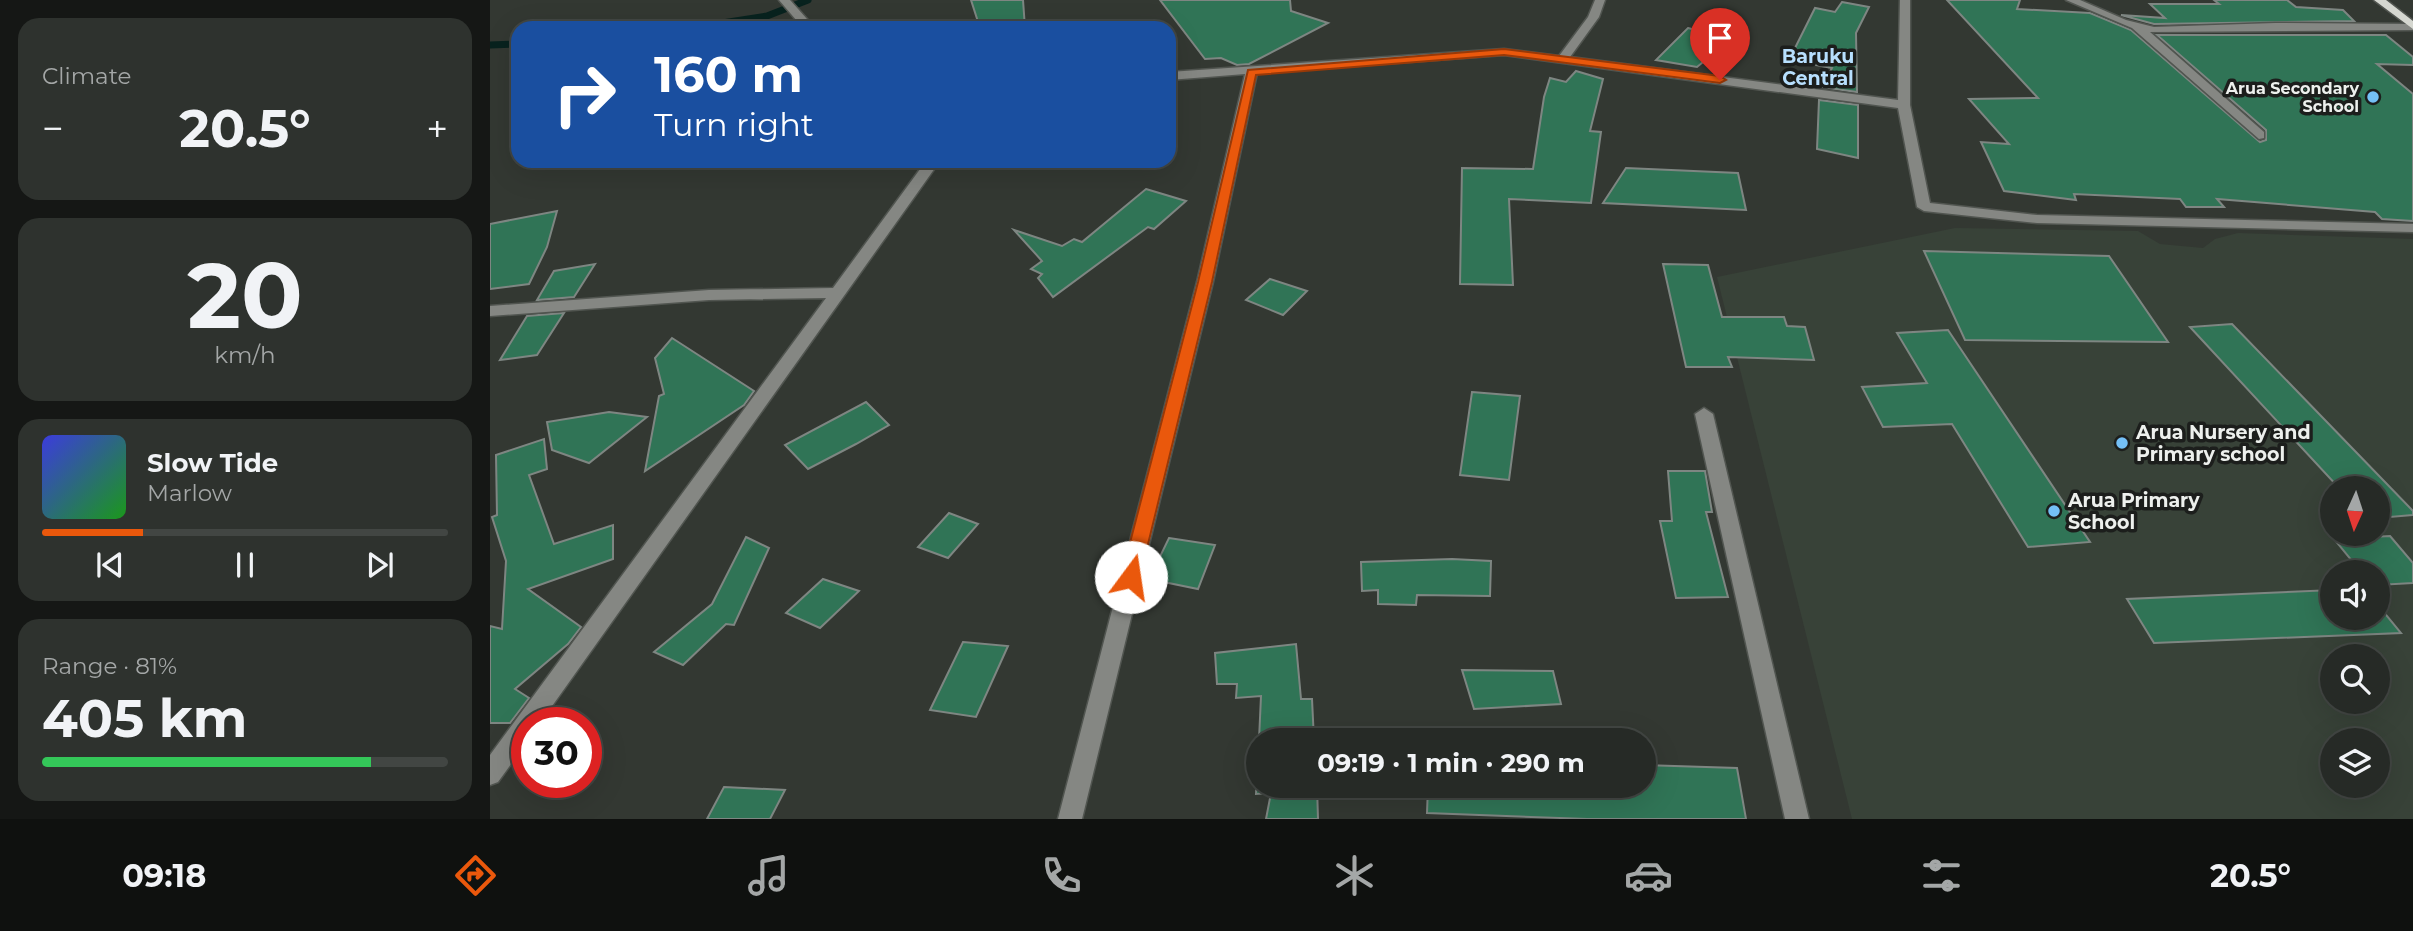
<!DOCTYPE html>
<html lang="en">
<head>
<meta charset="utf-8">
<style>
	body { margin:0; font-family:Montserrat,sans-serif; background:#2e322e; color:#f1f3f6; height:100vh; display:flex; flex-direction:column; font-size:26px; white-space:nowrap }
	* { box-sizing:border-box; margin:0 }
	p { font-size:23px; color:#a4a7a7 }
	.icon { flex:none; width:38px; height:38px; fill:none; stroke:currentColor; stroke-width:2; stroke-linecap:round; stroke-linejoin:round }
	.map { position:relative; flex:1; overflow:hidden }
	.details { display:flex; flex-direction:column; gap:18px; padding:18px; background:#151715; width:490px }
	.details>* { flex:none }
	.top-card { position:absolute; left:21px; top:21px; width:665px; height:147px; border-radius:21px; box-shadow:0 7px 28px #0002,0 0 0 2px #424643; background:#1a4fa0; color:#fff; overflow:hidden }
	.needle { width:46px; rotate:183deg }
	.buttons { position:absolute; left:1830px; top:476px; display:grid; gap:14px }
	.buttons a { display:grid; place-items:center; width:70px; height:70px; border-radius:50%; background:#262a26; box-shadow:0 7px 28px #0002,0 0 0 2px #424643; font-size:35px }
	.speed { position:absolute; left:21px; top:707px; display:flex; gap:14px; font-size:35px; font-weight:700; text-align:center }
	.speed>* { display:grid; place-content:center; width:91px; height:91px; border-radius:50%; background:#262a26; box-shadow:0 7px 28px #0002,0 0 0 2px #424643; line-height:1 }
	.speed .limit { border:10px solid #d22; background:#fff; color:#111 }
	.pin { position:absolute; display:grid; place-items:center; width:60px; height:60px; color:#fff; margin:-72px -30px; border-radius:50% 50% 50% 0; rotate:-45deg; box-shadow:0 0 7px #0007 }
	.pin .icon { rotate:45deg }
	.me { position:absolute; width:77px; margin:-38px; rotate:14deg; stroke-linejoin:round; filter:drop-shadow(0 0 5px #0008) }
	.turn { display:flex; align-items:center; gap:24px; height:147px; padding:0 28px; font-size:32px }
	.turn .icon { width:91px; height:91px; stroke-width:2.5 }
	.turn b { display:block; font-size:49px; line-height:60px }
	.big { font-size:52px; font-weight:700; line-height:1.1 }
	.details .tile { flex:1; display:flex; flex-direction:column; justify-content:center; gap:10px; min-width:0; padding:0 24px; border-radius:21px; background:#2e322e }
	.details .dial { align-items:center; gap:0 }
	.dial b { font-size:91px; line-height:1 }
	.song { display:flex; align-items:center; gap:21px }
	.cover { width:84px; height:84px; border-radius:10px; background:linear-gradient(135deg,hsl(240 70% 55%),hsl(120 70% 35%)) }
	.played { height:7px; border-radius:4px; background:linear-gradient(90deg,#ea580c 25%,#424643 25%) }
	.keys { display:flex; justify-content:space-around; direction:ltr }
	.heat { display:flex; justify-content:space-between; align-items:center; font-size:38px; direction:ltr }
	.charge { height:10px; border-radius:5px; background:linear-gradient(90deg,#34c759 81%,#424643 0) }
	.trip { position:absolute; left:756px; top:728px; width:410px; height:70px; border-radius:35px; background:#262a26; box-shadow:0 7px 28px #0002,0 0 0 2px #424643; font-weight:700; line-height:70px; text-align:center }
	.tab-bar { display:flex; height:112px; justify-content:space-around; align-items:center; background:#0f110f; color:#a4a7a7 }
	.tab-bar .icon { width:49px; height:49px }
	.tab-bar .active { color:#ea580c }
	.tab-bar b { font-size:32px; color:#f1f3f6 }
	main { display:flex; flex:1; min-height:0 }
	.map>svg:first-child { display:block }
	.built { fill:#384238; fill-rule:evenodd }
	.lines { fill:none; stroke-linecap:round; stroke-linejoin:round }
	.stream { stroke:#08221e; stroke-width:7 }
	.building { fill:#307456; stroke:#7e8682; stroke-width:2 }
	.minor-casing { stroke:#515550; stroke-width:3 }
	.major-casing { stroke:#515550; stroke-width:3 }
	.minor { fill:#858783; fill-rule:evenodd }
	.major { fill:#d5d7d0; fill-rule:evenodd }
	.route { fill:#ea580c; stroke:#983908; stroke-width:2 }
	.poi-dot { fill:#74c0f6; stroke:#1c1e1c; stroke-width:2.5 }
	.labels { text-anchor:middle; stroke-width:7; stroke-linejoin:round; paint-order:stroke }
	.far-poi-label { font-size:16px; font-weight:bold; fill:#edf0ed; stroke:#1c1e1c; text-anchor:end }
	.far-quarter-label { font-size:19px; font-weight:bold; fill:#b7dffe; stroke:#1c1e1c }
	.poi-label { font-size:19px; font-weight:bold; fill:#edf0ed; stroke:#1c1e1c; text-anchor:start }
</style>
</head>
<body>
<main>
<section class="details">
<div class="tile"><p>Climate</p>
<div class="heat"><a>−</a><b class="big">20.5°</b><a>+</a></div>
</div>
<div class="tile dial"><b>20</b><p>km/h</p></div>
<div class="tile">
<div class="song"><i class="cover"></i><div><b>Slow Tide</b><p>Marlow</p></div></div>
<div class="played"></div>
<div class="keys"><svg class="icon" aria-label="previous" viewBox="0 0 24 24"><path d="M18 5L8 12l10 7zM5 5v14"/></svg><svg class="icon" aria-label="pause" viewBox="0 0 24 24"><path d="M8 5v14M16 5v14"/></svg><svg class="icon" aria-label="next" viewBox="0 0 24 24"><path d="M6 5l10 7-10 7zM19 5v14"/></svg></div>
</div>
<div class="tile"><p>Range · 81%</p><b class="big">405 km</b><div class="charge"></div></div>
</section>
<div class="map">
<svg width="1923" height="819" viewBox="0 0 1923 819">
	<rect width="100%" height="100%" fill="#333832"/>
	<path class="built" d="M1465,228L1648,231L1670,244L1713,248L1725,239L1748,233L1923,239V819H1362L1227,277ZM1843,488H1888V534H1843ZM1843,572H1888V618H1843ZM1843,656H1888V702H1843ZM1843,740H1888V786H1843Z"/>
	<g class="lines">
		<g class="stream">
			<polyline points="200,28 277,16 318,0"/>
			<polyline points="0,45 28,44"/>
		</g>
	</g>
	<g class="building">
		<polygon points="481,0 533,0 535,28 490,28"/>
		<polygon points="670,0 800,0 801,11 838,23 759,64 747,65 731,58 715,59"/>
		<polygon points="1457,0 1530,0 1527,9 1600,13 1641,30 1770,142 1776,140 1776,130 1667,35 1896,35 1923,57 1923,65 1887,64 1923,94 1923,221 1892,219 1885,212 1727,199 1734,207 1696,207 1690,199 1584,194 1586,200 1514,191 1491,142 1519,144 1479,99 1548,98"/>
		<polygon points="1724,0 1797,0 1806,7 1853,10 1864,21 1664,24 1631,15 1675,18 1660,4 1729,4"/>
		<polygon points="1352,2 1379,7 1366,33 1367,92 1332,87 1342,68 1299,60 1325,8 1345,12"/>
		<polygon points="1198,28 1241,39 1207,67 1166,60"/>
		<polygon points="1086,71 1113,79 1100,131 1111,132 1101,203 1019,199 1023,285 970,284 972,168 1043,169 1054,97 1060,78 1076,82"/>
		<polygon points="1329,100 1368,105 1368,158 1327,149"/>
		<polygon points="1136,168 1248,173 1256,210 1113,203"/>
		<polygon points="656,189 696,201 664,229 658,227 563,297 548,278 552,274 541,269 552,261 524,230 572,246 584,239 592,242"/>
		<polygon points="67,211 57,247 39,284 0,289 0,224"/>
		<polygon points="1434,251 1619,256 1678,342 1475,340"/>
		<polygon points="105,264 84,297 47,300 64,271"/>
		<polygon points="1173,264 1218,265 1232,317 1294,317 1297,326 1315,327 1324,360 1238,357 1242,367 1196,367"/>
		<polygon points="780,279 817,291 793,315 756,300"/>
		<polygon points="74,313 47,355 10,360 37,316"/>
		<polygon points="1742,324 1923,511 1923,515 1888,518 1888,488 1849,488 1700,327"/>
		<polygon points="1458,330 1600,542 1538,547 1462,424 1393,427 1372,387 1437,383 1407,333"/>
		<polygon points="182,338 264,391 254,405 155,471 169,396 174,394 165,358"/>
		<polygon points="982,392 1030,396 1019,480 970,475"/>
		<polygon points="376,402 399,425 366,444 318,469 295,445"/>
		<polygon points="119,412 157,417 99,463 62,450 57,422"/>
		<polygon points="54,439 57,469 39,475 64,544 123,525 123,559 38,589 91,627 78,644 25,689 39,698 20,723 0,723 0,626 12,629 16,561 2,517 7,515 6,455"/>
		<polygon points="1178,471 1215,471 1222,512 1216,512 1238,597 1186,598 1170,521 1182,521"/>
		<polygon points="459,513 488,524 458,558 428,547"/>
		<polygon points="1900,536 1923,563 1923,583 1888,585 1888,572 1871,572 1844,539"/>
		<polygon points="256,537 279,548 244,625 236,624 193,665 164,652 222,604"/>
		<polygon points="679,538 725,545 708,589 659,579"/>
		<polygon points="962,559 1001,561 1000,596 927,595 926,605 888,604 888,590 872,591 871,562"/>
		<polygon points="333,579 369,591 330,628 296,613"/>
		<polygon points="1843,590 1843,618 1888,618 1888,605 1911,633 1664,643 1637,599"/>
		<polygon points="473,642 518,646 486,717 440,710"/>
		<polygon points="806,644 811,699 822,699 824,740 769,740 771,696 746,698 747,684 727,684 725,653"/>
		<polygon points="972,670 1063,671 1071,704 984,709"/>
		<polygon points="768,752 768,786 827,786 828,819 776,819 781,793 766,794"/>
		<polygon points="1153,765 1247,768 1256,819 1097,819 937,813 938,786 1153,786"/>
		<polygon points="234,787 295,790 280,819 217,819"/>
	</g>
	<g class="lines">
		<g class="minor-casing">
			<g id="minor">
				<polygon points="289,0 300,0 325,28 313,28"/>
				<polygon points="1105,0 1115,0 1109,17 1080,57 1408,100 1410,0 1420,0 1420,105 1440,203 1547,215 1923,224 1923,232 1547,223 1434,211 1427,207 1408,108 1014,55 767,73 723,282 592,819 568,819 707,282 755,74 679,80 679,72 1014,49 1069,56 1098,17"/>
				<polygon points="1576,0 1590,0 1636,20 1664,27 1785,23 1923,24 1923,30 1660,32 1774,132 1774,138 1769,139 1642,28"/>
				<polygon points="436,161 450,161 50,723 37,723 37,742 8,782 0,785 0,755 336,298 219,300 0,316 0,306 219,290 343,288"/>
				<polygon points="1214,408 1223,414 1319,819 1295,819 1205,414"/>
			</g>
		</g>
		<g class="major-casing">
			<polygon id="major" points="1884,0 1896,0 1923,21 1923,29"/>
		</g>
		<use href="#minor" class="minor"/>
		<use href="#major" class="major"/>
	</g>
	<polygon class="route" points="1014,49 1230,76 1236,80 1230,83 1014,55 766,75 722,282 650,577 647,582 634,582 631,577 708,282 758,70"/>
	<g class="poi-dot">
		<circle cx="1883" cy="97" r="7"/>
		<circle cx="1632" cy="443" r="7"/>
		<circle cx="1564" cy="511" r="7"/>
	</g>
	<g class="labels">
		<g class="far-poi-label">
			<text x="1869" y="94">Arua Secondary<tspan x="1869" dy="18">School</tspan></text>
		</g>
		<g class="far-quarter-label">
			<text x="1328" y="63">Baruku<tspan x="1328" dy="22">Central</tspan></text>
		</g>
		<g class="poi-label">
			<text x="1646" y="439">Arua Nursery and<tspan x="1646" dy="22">Primary school</tspan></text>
			<text x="1578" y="507">Arua Primary<tspan x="1578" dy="22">School</tspan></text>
		</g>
	</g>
</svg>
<div class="buttons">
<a><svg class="needle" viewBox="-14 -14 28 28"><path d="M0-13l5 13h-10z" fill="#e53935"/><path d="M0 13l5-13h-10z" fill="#a4a7a7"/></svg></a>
<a><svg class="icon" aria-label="sound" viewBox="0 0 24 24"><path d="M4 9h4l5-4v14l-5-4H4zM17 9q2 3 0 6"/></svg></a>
<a><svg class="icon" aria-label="search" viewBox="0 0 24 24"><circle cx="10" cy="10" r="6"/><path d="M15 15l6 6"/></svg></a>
<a><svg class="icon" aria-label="layers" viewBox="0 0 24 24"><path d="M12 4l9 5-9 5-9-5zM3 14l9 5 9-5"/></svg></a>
</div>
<div class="speed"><div class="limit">30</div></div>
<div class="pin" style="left:1230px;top:80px;background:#d93025"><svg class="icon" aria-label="arrive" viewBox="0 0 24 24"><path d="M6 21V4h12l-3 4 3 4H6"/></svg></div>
<svg class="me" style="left:641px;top:577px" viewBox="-20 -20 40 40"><circle r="19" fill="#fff"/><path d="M0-13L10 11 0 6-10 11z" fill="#ea580c"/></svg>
<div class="trip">09:19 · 1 min · 290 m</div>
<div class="top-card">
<div class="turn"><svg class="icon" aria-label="right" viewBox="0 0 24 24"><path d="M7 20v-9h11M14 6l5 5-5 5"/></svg><div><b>160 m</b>Turn right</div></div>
</div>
</div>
</main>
<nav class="tab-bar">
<b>09:18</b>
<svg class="icon active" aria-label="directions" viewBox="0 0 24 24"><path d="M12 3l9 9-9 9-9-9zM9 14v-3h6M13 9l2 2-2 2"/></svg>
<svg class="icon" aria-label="music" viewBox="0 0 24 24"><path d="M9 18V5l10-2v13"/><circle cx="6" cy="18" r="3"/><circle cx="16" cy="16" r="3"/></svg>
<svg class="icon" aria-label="phone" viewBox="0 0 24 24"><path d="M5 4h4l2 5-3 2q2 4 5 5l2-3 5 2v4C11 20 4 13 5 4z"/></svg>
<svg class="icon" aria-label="climate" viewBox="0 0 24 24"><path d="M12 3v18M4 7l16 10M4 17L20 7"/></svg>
<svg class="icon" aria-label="car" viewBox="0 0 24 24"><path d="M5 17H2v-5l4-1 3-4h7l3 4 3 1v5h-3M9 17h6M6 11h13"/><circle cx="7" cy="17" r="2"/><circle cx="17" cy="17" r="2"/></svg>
<svg class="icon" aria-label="filters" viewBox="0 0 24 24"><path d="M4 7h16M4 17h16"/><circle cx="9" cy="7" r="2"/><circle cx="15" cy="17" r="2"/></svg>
<b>20.5°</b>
</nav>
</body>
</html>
